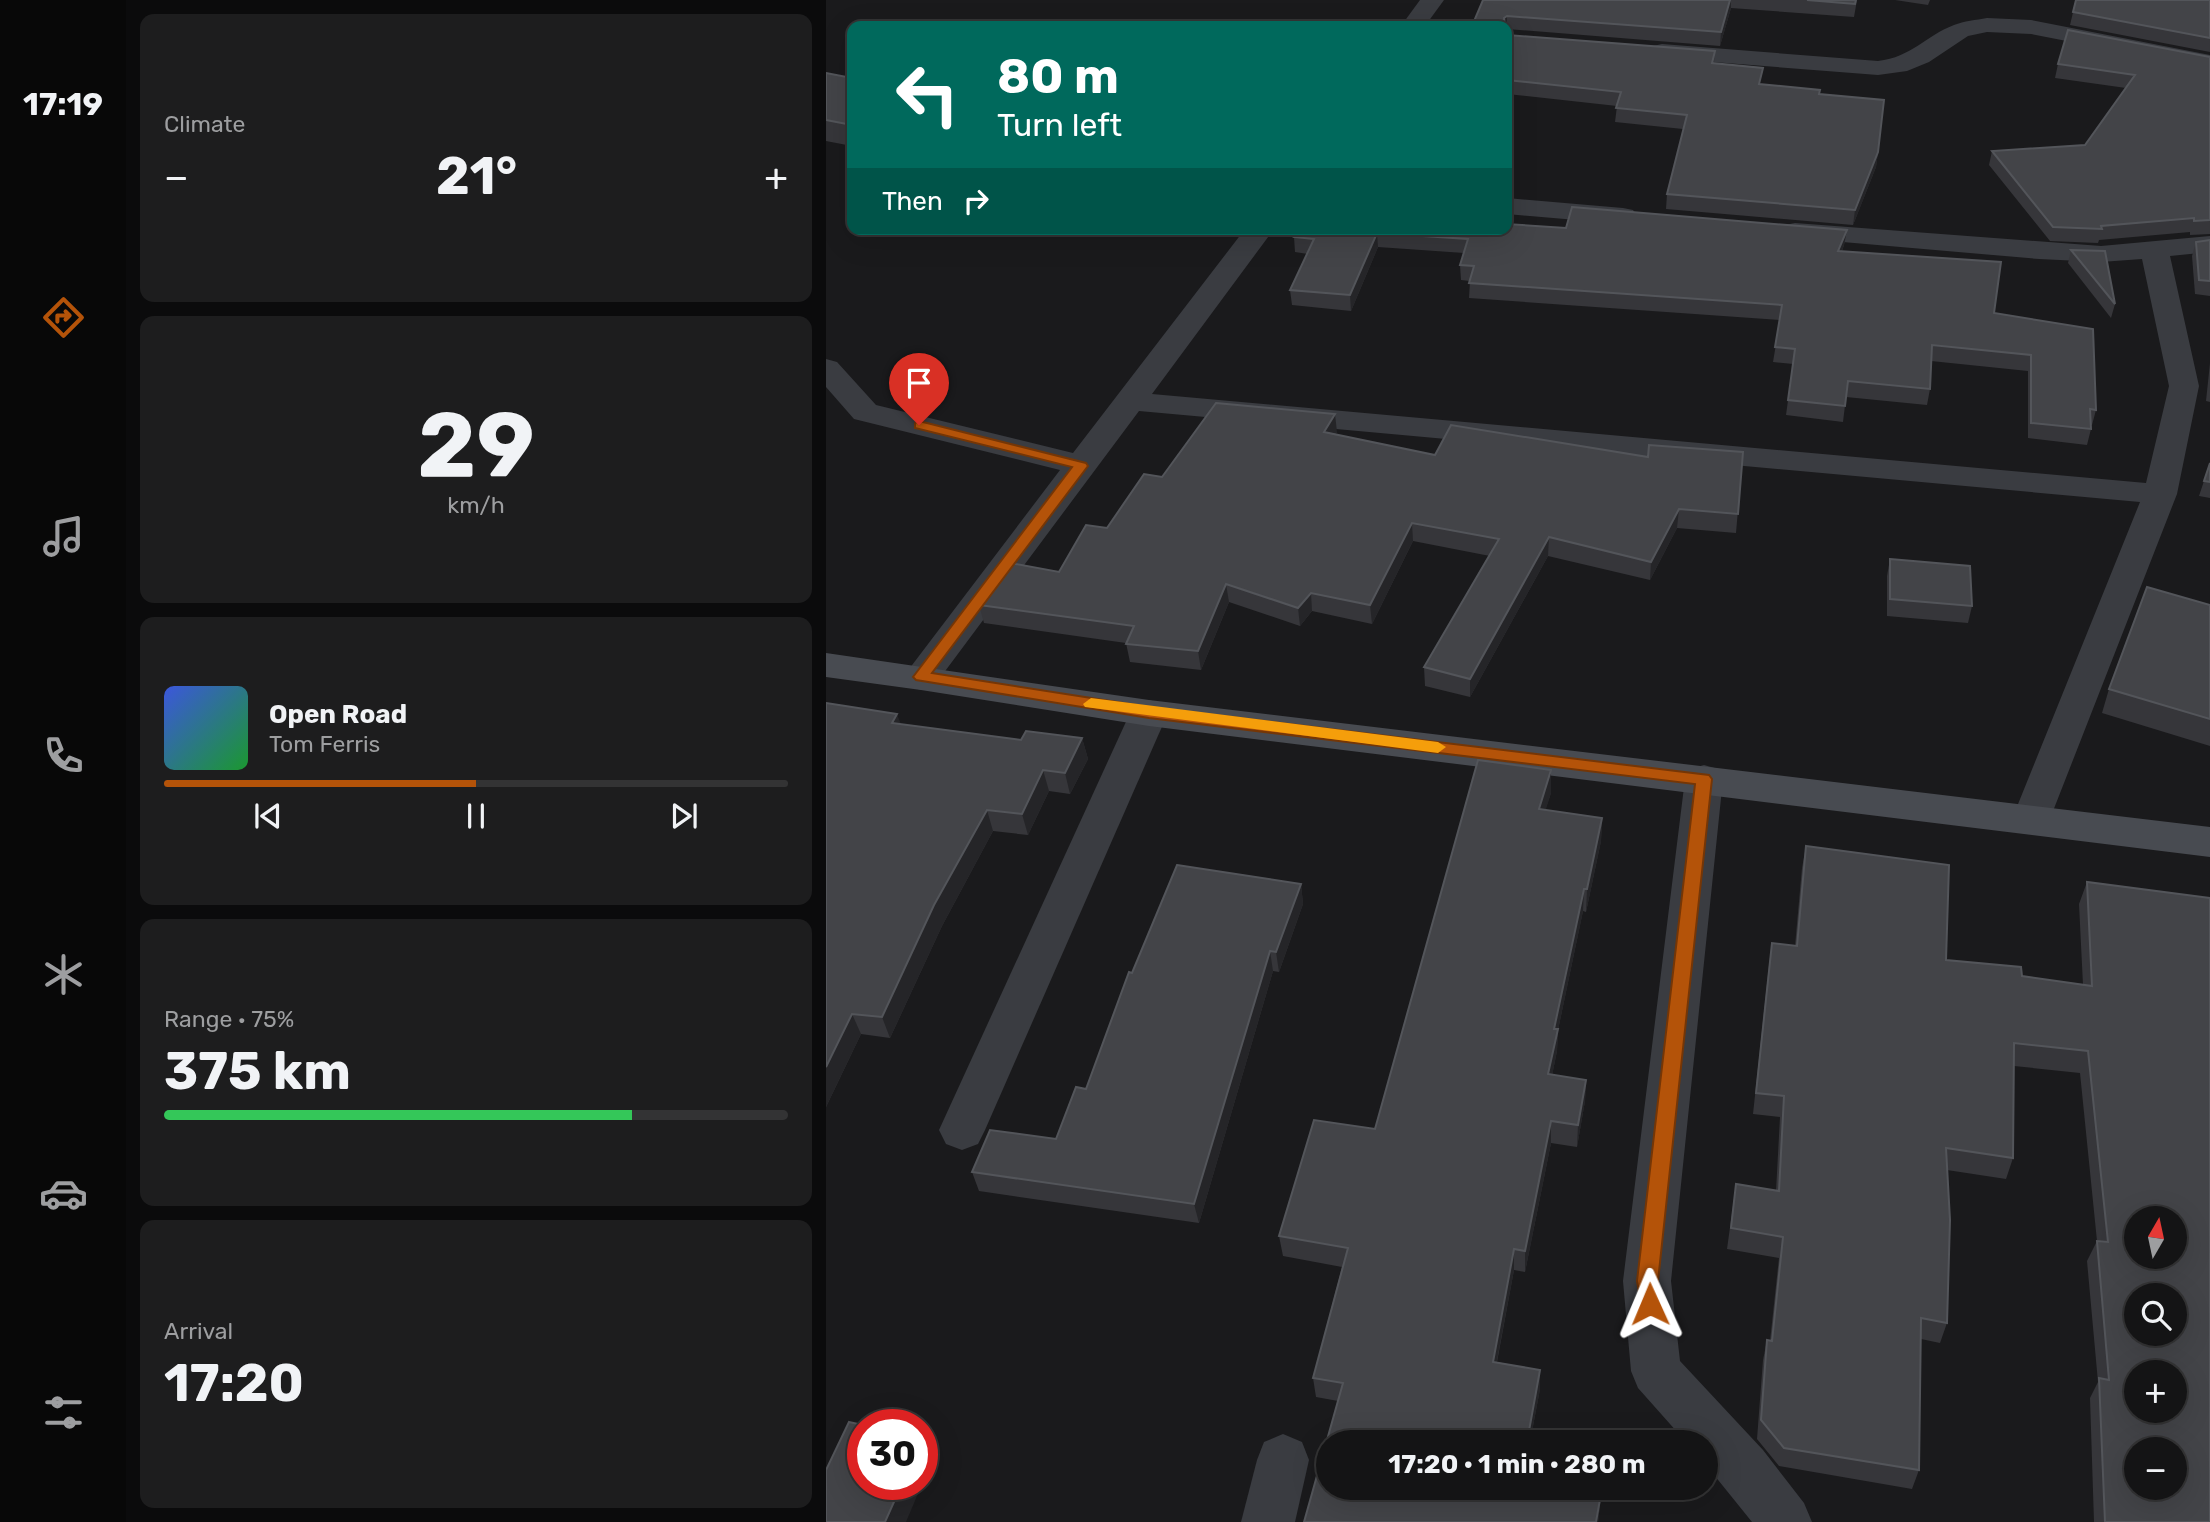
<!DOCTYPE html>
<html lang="en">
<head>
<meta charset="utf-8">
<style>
	body { margin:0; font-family:Rubik,sans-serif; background:#1d1d1e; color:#f1f3f6; height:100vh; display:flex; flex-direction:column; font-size:26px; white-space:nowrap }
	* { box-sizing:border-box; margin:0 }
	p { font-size:23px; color:#9d9ea0 }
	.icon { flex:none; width:38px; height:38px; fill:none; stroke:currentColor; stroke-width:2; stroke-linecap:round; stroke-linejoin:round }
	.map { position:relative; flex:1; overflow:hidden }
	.sheet { display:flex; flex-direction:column; gap:14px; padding:14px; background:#0b0b0c; width:700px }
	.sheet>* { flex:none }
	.guide { position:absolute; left:21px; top:21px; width:665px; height:214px; border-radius:14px; box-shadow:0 7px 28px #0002,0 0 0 2px #333334; background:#00695c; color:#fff; overflow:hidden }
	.needle { width:46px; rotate:9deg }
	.buttons { position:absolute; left:1298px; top:1206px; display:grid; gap:14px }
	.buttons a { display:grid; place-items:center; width:63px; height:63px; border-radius:50%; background:#141415; box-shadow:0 7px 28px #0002,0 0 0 2px #333334; font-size:35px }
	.speed { position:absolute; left:21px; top:1409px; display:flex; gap:14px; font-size:35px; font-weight:700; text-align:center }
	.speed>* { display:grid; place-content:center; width:91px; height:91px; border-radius:50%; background:#141415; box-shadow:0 7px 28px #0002,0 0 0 2px #333334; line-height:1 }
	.speed .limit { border:10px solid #d22; background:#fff; color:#111 }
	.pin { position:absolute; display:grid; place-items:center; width:60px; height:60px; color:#fff; margin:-72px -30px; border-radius:50% 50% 50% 0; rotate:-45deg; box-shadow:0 0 7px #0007 }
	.pin .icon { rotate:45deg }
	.me { position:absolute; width:77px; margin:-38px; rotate:359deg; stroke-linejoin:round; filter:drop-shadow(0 0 5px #0008) }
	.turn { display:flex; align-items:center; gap:24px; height:147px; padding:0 35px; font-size:32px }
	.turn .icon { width:91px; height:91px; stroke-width:2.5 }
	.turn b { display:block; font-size:49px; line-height:60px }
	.then { display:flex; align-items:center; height:66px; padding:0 35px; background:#0003; gap:14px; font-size:26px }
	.big { font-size:52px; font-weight:700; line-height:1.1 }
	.sheet .tile { flex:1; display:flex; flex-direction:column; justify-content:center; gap:10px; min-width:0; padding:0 24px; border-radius:14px; background:#1d1d1e }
	.sheet .dial { align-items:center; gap:0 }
	.dial b { font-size:91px; line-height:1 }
	.song { display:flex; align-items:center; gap:21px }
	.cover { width:84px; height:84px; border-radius:10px; background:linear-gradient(135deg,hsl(230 70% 55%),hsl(130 70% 35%)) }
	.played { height:7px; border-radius:4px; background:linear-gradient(90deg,#b45309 50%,#333334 50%) }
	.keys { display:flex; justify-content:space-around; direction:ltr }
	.heat { display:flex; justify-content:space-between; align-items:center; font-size:38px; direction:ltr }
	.charge { height:10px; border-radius:5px; background:linear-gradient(90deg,#34c759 75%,#333334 0) }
	.trip { position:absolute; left:490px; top:1430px; width:402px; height:70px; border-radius:35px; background:#141415; box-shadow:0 7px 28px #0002,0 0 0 2px #333334; font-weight:700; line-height:70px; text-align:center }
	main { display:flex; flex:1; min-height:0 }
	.dock { display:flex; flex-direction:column; width:126px; justify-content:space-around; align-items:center; background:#080808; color:#9d9ea0 }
	.dock .icon { width:49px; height:49px }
	.dock .on { color:#b45309 }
	.dock b { font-size:32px; color:#f1f3f6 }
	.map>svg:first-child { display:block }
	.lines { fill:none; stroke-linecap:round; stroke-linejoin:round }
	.street { fill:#3a3c41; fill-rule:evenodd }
	.secondary { fill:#484b51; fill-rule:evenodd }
	.wall { fill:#36363a }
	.shaded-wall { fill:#252528 }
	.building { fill:#434448; stroke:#53555a; stroke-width:2; fill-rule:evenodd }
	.route { fill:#b45309; stroke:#753606; stroke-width:2 }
	.slow { fill:#f59e0b }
</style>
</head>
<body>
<main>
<nav class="dock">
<b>17:19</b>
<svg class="icon on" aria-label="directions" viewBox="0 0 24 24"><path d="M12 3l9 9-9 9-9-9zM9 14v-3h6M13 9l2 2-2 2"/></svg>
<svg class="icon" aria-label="music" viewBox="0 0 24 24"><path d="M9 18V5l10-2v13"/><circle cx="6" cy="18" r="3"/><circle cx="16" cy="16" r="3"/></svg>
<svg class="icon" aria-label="phone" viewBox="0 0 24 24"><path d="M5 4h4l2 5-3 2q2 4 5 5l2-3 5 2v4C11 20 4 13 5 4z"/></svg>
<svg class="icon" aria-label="climate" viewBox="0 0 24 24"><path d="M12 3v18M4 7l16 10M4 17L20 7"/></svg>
<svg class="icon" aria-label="car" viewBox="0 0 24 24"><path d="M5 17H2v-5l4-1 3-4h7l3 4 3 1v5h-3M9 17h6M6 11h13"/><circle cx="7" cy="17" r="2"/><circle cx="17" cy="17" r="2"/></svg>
<svg class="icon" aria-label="filters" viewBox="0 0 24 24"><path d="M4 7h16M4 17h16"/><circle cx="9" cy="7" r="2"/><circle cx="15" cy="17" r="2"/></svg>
</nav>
<section class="sheet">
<div class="tile"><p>Climate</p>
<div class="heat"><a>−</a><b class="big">21°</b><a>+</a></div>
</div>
<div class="tile dial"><b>29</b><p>km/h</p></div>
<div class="tile">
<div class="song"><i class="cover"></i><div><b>Open Road</b><p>Tom Ferris</p></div></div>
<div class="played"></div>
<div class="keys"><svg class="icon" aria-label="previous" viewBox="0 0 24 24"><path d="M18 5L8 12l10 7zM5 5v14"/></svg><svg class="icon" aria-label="pause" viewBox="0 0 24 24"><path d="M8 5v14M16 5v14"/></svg><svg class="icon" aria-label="next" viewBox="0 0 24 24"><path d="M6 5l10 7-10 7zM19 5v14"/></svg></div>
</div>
<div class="tile"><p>Range · 75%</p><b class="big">375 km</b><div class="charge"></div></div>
<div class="tile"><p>Arrival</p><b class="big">17:20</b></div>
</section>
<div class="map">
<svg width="1384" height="1522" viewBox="0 0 1384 1522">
	<rect width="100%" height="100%" fill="#1a1a1c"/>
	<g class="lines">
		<g class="street">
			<polygon points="594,0 618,0 599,26 575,26"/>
			<path d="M1161,18L1205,20L1384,55V69L1205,34L1161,32L1142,36L1103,62L1081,71L1052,75L836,58L827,56L824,51L827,46L836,44L1052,61C1086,57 1099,36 1128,25C1138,21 1150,20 1161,18Z"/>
			<polygon points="681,198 797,208 807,210 811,216 807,222 797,224 681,214"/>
			<polygon points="969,223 1275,246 1384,236 1384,252 1344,256 1373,386 1351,494 1220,829 1206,834 1192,829 1186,819 1314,502 313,411 108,686 95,690 82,686 77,677 234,470 28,419 0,387 0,359 11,362 50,405 247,453 419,229 448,229 326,394 1320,483 1343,386 1316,259 1275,262 1213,259 959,237 955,231 959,225"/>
			<polygon points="323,700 336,704 342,713 159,1130 152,1144 136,1150 120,1144 113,1130 304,713 310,704"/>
			<polygon points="878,765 892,769 897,779 845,1281 854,1361 937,1450 978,1503 986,1522 926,1522 880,1465 880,1442 860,1442 812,1388 805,1371 797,1281 859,779 864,769"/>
			<polygon points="457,1434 476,1442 483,1460 469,1522 415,1522 431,1460 438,1442"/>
		</g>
		<polygon class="secondary" points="0,653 323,700 1384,827 1384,857 323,726 95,690 0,677"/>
	</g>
	<g class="wall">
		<polygon points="657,0 1031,0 1028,17 905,8 894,46 681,29"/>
		<polygon points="1069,0 1104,0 1102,5"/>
		<polygon points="1250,0 1384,0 1384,52 1244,25"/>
		<polygon points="681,35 889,51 888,64 935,85 993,94 1052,152 1050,167 1027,225 840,209 841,194 857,129 789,122 791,106 681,94"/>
		<polygon points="1384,57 1384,234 1364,235 1364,232 1273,240 1272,243 1224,241 1163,165 1166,151 1259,145 1300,88 1229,78 1232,64"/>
		<polygon points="0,73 26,78 26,146 0,141"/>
		<polygon points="740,228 1021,230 1018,245 1016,251 1168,313 1270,410 1266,425 1265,425 1265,429 1261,445 1202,438 1202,371 1105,361 1104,389 1101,405 1020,397 1017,422 960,415 967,364 947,362 954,320 643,298 644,281 635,280 634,265 638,253 552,247 525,311 466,305 464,290 482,254 469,252 468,237 473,229"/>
		<polygon points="1384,240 1384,296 1369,294 1366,256 1370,242"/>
		<polygon points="1245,250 1289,304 1285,318 1242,263"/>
		<polygon points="1384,363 1384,402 1380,401"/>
		<polygon points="511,432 509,435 609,455 822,457 917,452 910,533 851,528 824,580 722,556 644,697 599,686 598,667 664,556 587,541 546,624 486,611 474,626 403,602 375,670 304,662 300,643 158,623 153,605 233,572 336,477"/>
		<polygon points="1384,463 1384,498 1373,496"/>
		<polygon points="1064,559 1146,606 1142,623 1061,616 1061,576"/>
		<polygon points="1384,605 1384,746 1276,713 1283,689"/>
		<polygon points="0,703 75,725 195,740 256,738 262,759 244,794 223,791 202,835 167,831 116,926 64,1038 35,1034 0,1107"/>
		<polygon points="652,760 725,770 725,793 719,810 776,818 775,841 760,912 757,911 732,1030 731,1051 726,1075 760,1080 759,1101 751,1147 725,1143 699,1272 688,1270 671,1362 714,1370 714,1389 704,1442 502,1442 502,1488 776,1488 772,1522 478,1522 512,1401 490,1397 487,1378 516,1267 457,1256 453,1236 488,1120 549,1129"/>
		<polygon points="980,846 1120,960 1196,976 1257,985 1253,904 1261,882 1384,1522 1268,1522 1264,1398 1272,1382 1261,1261 1271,1241 1254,1073 1188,1066 1187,1158 1180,1179 1121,1170 1121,1323 1114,1343 1095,1339 1093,1470 1086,1489 953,1466 931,1439 937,1360 941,1340 944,1341 953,1258 901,1249 910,1184 950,1191 954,1117 927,1114 943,965 946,943 969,946 976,868"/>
		<polygon points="475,884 477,904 453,972 447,971 373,1223 153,1191 146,1172 230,1139 260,1089 306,973"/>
	</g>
	<g class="shaded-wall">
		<polygon points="904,0 905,0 905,8 894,46 895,32"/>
		<polygon points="681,16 681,30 681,26 678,26 678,18"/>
		<polygon points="1052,152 1050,167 1027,225 1029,210"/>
		<polygon points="1021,230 1018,245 1010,266 1012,251"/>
		<polygon points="551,233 552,247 525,311 524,295"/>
		<polygon points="509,414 511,432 500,450 498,432"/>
		<polygon points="853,509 851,528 824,580 825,562"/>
		<polygon points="586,523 587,541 546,624 544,605"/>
		<polygon points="723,537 722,556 644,697 644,679"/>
		<polygon points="400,584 403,602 375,670 372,651"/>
		<polygon points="485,593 486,611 474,626 472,608"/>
		<polygon points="71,714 79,735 66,723"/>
		<polygon points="256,738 262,759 244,794 239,773"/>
		<polygon points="217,770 223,791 202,835 196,814"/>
		<polygon points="725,770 725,793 713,832 713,809"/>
		<polygon points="161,810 167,831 116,926 64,1038 56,1017 108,905"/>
		<polygon points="776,818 775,841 760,912 761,889"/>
		<polygon points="475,884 477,904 453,972 450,952"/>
		<polygon points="758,889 757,911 732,1030 731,1051 722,1096 722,1074 728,1029"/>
		<polygon points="444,951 447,971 373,1223 368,1204"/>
		<polygon points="26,1014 35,1034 0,1107 0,1067"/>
		<polygon points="760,1080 759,1101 751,1147 752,1125"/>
		<polygon points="725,1121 725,1143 699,1272 699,1251"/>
		<polygon points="688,1249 688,1270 667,1381 667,1362"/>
		<polygon points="714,1370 714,1389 704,1442 701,1442"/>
		<polygon points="96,1439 107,1458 96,1483"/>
		<polygon points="76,1484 96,1484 80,1522 59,1522"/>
		<polygon points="776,1488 772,1522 770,1522"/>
	</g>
	<g class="building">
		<polygon points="657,0 904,0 895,32 681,16 678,18 679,26 646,26"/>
		<polygon points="981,0 1030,0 1029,4"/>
		<polygon points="1250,0 1384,0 1384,38 1247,12"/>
		<polygon points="1242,30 1384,57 1384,220 1368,221 1368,218 1275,226 1276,229 1227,227 1166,151 1259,145 1309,75 1232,64"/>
		<polygon points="681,35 889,51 886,63 937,68 933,84 994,90 993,94 1058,100 1052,152 1029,210 841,194 861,115 790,108 795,92 681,80"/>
		<polygon points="0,73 26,78 26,125 0,120"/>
		<polygon points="746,207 1021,230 1012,251 1175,262 1168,313 1267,329 1270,410 1264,409 1265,429 1205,423 1205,355 1106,345 1104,389 1022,381 1019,406 962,400 969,349 949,347 956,305 643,283 648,266 634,265 642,239 551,233 524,295 464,290 488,239 468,237 473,229 681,229 681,224 740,228"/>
		<polygon points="1384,240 1384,281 1373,280 1370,242"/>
		<polygon points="1245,250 1279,251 1289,304"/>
		<polygon points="390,403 509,414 498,432 609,455 625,425 822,457 823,445 917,452 912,514 853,509 825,562 723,537 644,679 598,667 673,539 586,523 544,605 485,593 472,608 400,584 372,651 300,644 308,626 153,605 184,563 233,572 260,525 281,528 318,474 336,477"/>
		<polygon points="1384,463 1384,482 1378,481"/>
		<polygon points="1064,559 1144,566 1146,606 1064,599"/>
		<polygon points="1321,587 1384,605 1384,719 1283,689"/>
		<polygon points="0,703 71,714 66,723 195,740 200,731 256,738 239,773 217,770 196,814 161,810 108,905 56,1017 26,1014 0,1067"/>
		<polygon points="652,760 725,770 713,809 776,818 761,889 758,889 728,1029 732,1029 722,1074 760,1080 752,1125 725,1121 699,1251 688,1249 667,1362 714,1370 701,1442 502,1442 502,1488 776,1488 770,1522 478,1522 517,1383 487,1378 522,1248 453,1236 488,1120 549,1129"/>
		<path d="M980,846L1123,865L1120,960L1195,967L1196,976L1266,986L1261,882L1384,898V1522H1279L1273,1378L1283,1380L1271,1241L1282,1242L1262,1051L1188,1043L1187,1158L1120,1148L1124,1220L1121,1323L1095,1318L1093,1470L958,1448L935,1420L941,1340L946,1341L957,1237L905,1228L910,1184L953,1191L958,1096L930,1093L946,943L971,946ZM1311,1218H1349V1256H1311ZM1311,1295H1349V1334H1311ZM1311,1372H1349V1410H1311ZM1311,1449H1349V1488H1311Z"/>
		<polygon points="351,865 475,884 450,952 444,951 368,1204 146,1172 164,1130 230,1139 250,1087 260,1089 303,972 306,973"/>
		<polygon points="23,1422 37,1425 37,1484 76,1484 59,1522 0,1522 0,1470"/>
	</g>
	<polygon class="route" points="93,421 260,463 262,466 106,673 323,707 883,775 886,779 832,1281 834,1304 831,1310 824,1313 816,1310 811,1281 869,784 323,718 90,680 87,677 90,673 246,467 89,428 89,423"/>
	<polygon class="slow" points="265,698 612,742 620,747 612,753 259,707 257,704"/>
</svg>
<div class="buttons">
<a><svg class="needle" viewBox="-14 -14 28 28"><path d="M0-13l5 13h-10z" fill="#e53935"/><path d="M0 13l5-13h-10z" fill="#9d9ea0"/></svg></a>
<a><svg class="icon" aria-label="search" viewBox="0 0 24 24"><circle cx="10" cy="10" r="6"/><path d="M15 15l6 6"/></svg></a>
<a>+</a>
<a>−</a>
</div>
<div class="speed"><div class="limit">30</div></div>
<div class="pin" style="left:93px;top:425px;background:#d93025"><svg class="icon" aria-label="arrive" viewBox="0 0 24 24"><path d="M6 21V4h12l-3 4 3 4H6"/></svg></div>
<svg class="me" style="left:824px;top:1304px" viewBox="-20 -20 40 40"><path d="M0-17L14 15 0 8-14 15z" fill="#b45309" stroke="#fff" stroke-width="4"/></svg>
<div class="trip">17:20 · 1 min · 280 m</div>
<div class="guide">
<div class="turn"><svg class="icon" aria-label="left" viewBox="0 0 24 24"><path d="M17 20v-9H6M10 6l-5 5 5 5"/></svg><div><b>80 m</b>Turn left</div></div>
<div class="then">Then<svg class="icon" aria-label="right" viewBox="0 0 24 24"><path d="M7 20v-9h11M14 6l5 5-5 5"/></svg></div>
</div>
</div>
</main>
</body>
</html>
